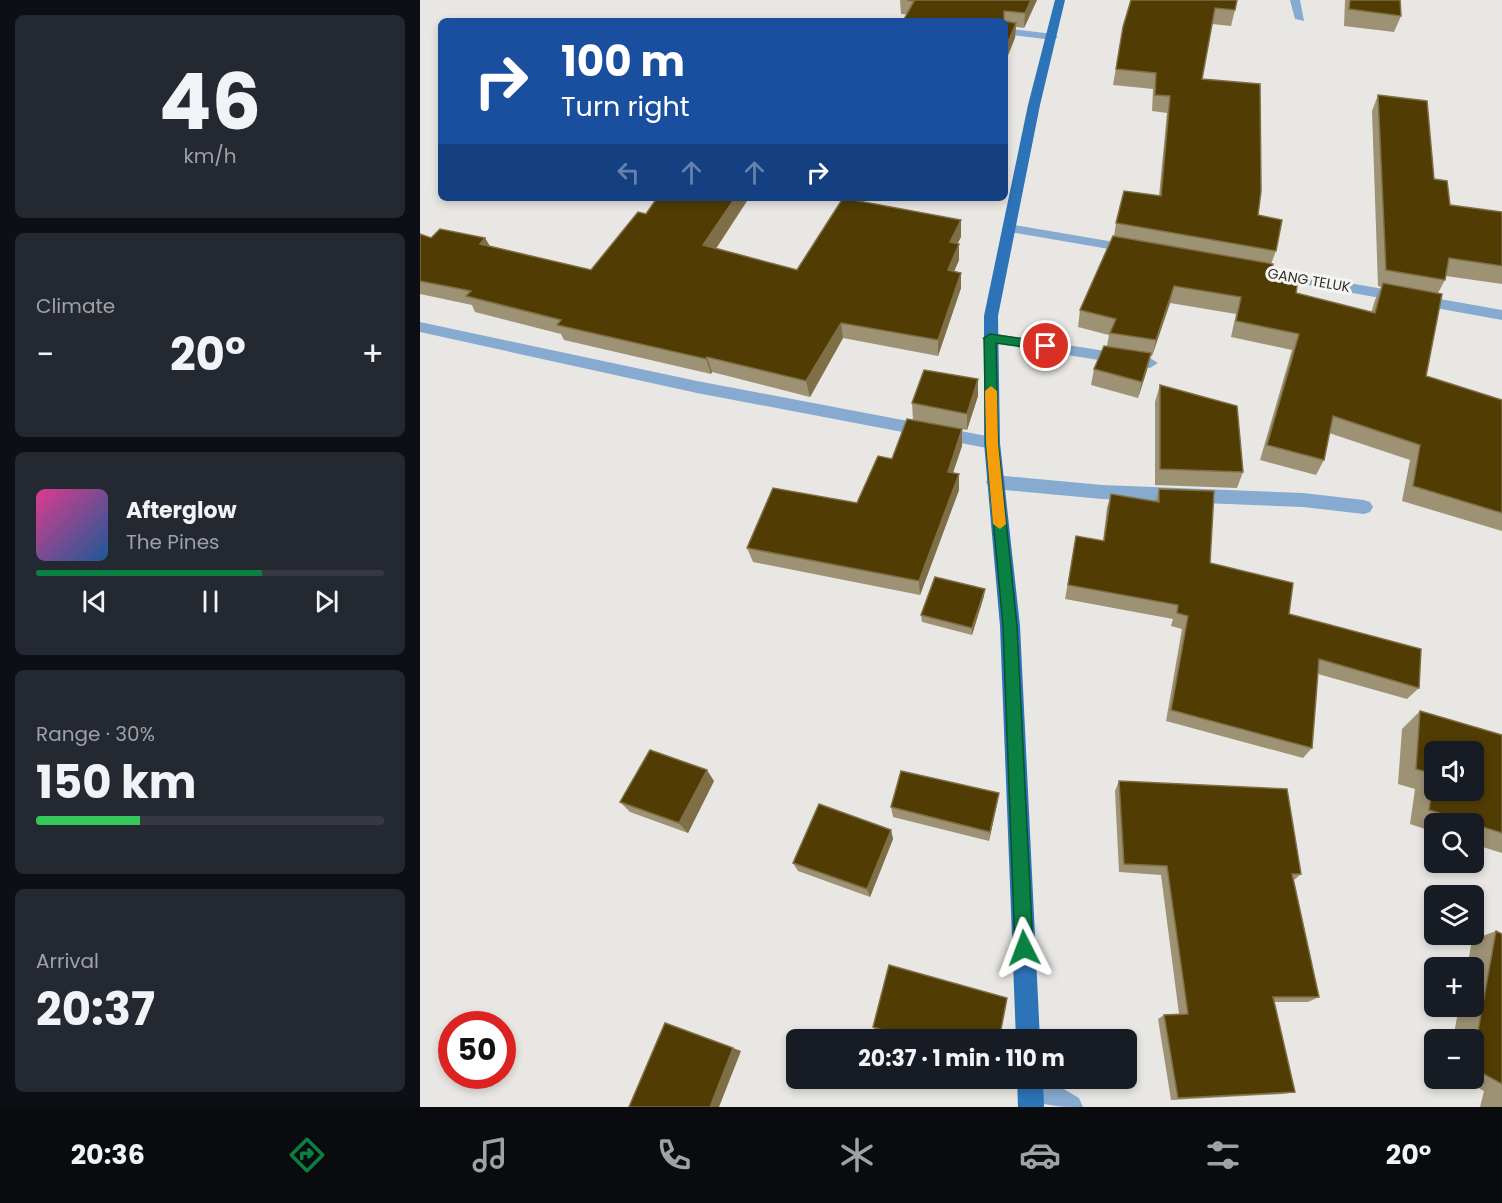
<!DOCTYPE html>
<html lang="en">
<head>
<meta charset="utf-8">
<style>
	body { margin:0; font-family:Poppins,sans-serif; background:#242831; color:#f1f3f6; height:100vh; display:flex; flex-direction:column; font-size:22px; white-space:nowrap }
	* { box-sizing:border-box; margin:0 }
	p { font-size:20px; color:#9ea1a6 }
	.icon { flex:none; width:33px; height:33px; fill:none; stroke:currentColor; stroke-width:2; stroke-linecap:round; stroke-linejoin:round }
	.map { position:relative; flex:1; overflow:hidden }
	.side { display:flex; flex-direction:column; gap:15px; padding:15px; background:#0d0f14; width:420px }
	.side>* { flex:none }
	.banner { position:absolute; left:18px; top:18px; width:570px; height:183px; border-radius:9px; box-shadow:0 3px 9px #0003; background:#1a4fa0; color:#fff; overflow:hidden }
	.tools { position:absolute; left:1004px; top:741px; display:grid; gap:12px }
	.tools a { display:grid; place-items:center; width:60px; height:60px; border-radius:9px; background:#171b24; box-shadow:0 3px 9px #0003; font-size:30px }
	.speed { position:absolute; left:18px; top:1011px; display:flex; gap:12px; font-size:30px; font-weight:700; text-align:center }
	.speed>* { display:grid; place-content:center; width:78px; height:78px; border-radius:50%; background:#171b24; box-shadow:0 3px 9px #0003; line-height:1 }
	.speed .limit { border:9px solid #d22; background:#fff; color:#111 }
	.pin { position:absolute; display:grid; place-items:center; width:51px; height:51px; color:#fff; margin:-26px; border:3px solid #fff; border-radius:50%; box-shadow:0 2px 6px #0007 }
	.me { position:absolute; width:66px; margin:-33px; rotate:357deg; stroke-linejoin:round; filter:drop-shadow(0 0 4px #0008) }
	.turn { display:flex; align-items:center; gap:21px; height:126px; padding:0 24px; font-size:27px }
	.turn .icon { width:78px; height:78px; stroke-width:2.5 }
	.turn b { display:block; font-size:42px; line-height:51px }
	.lanes { display:flex; align-items:center; height:57px; padding:0 24px; background:#0003; justify-content:center; gap:30px; direction:ltr }
	.lanes .off { opacity:.35 }
	.big { font-size:45px; font-weight:700; line-height:1.1 }
	.side .widget { flex:1; display:flex; flex-direction:column; justify-content:center; gap:9px; min-width:0; padding:0 21px; border-radius:9px; background:#242831 }
	.side .dial { align-items:center; gap:0 }
	.dial b { font-size:78px; line-height:1 }
	.song { display:flex; align-items:center; gap:18px }
	.cover { width:72px; height:72px; border-radius:9px; background:linear-gradient(135deg,hsl(330 70% 55%),hsl(210 70% 35%)) }
	.played { height:6px; border-radius:3px; background:linear-gradient(90deg,#0b8043 65%,#363941 65%) }
	.keys { display:flex; justify-content:space-around; direction:ltr }
	.heat { display:flex; justify-content:space-between; align-items:center; font-size:33px; direction:ltr }
	.charge { height:9px; border-radius:4px; background:linear-gradient(90deg,#34c759 30%,#363941 0) }
	.trip { position:absolute; left:366px; top:1029px; width:351px; height:60px; border-radius:9px; background:#171b24; box-shadow:0 3px 9px #0003; font-weight:700; line-height:60px; text-align:center }
	.menu { display:flex; height:96px; justify-content:space-around; align-items:center; background:#090b0e; color:#9ea1a6 }
	.menu .icon { width:42px; height:42px }
	.menu .on { color:#0b8043 }
	.menu b { font-size:27px; color:#f1f3f6 }
	main { display:flex; flex:1; min-height:0 }
	.map>svg:first-child { display:block }
	.lines { fill:none; stroke-linecap:round; stroke-linejoin:round }
	.minor { fill:#87aad0; fill-rule:evenodd }
	.major { fill:#2c73b8; fill-rule:evenodd }
	.wall { fill:#9d9274; fill-rule:evenodd }
	.shaded-wall { fill:#7f6f47 }
	.building { fill:#513c04; stroke:#7f6f47; stroke-width:1.5 }
	.route { fill:#0b8043; stroke:#07532c; stroke-width:1.5 }
	.slow { fill:#f59e0b }
	.labels { text-anchor:middle; stroke-width:6; stroke-linejoin:round; paint-order:stroke }
	.far-street-label { font-size:14px; fill:#2c2c2b; stroke:#f6f5f2 }
</style>
</head>
<body>
<main>
<section class="side">
<div class="widget dial"><b>46</b><p>km/h</p></div>
<div class="widget"><p>Climate</p>
<div class="heat"><a>−</a><b class="big">20°</b><a>+</a></div>
</div>
<div class="widget">
<div class="song"><i class="cover"></i><div><b>Afterglow</b><p>The Pines</p></div></div>
<div class="played"></div>
<div class="keys"><svg class="icon" aria-label="previous" viewBox="0 0 24 24"><path d="M18 5L8 12l10 7zM5 5v14"/></svg><svg class="icon" aria-label="pause" viewBox="0 0 24 24"><path d="M8 5v14M16 5v14"/></svg><svg class="icon" aria-label="next" viewBox="0 0 24 24"><path d="M6 5l10 7-10 7zM19 5v14"/></svg></div>
</div>
<div class="widget"><p>Range · 30%</p><b class="big">150 km</b><div class="charge"></div></div>
<div class="widget"><p>Arrival</p><b class="big">20:37</b></div>
</section>
<div class="map">
<svg width="1082" height="1107" viewBox="0 0 1082 1107">
	<rect width="100%" height="100%" fill="#e9e7e4"/>
	<g class="lines">
		<g class="minor">
			<polygon points="870,0 880,0 884,21 875,19"/>
			<polygon points="585,28 633,34 638,37 633,40 585,34"/>
			<polygon points="589,224 712,245 719,249 712,253 584,231 582,228"/>
			<polygon points="828,265 1082,310 1082,320 823,273 821,270"/>
			<polygon points="0,322 277,381 572,437 580,443 572,449 277,393 0,332"/>
			<polygon points="570,333 730,358 738,363 730,368 565,342 562,338"/>
			<polygon points="575,475 682,485 883,493 944,500 950,502 953,507 950,512 944,514 883,507 682,499 575,489 569,487 566,482 569,477"/>
			<path d="M600,1078H625L659,1098L663,1107C639,1107 608,1107 597,1084Z"/>
		</g>
		<g class="major">
			<polygon points="635,0 645,0 620,105 578,316 580,443 600,626 620,1040 596,1040 580,626 564,443 564,316 608,105"/>
			<polygon points="597,1078 623,1078 624,1107 598,1107"/>
		</g>
	</g>
	<g class="wall">
		<polygon points="480,0 617,0 604,28 596,27 595,38 585,21 481,14"/>
		<polygon points="711,0 815,10 811,26 792,24 782,79 838,215 856,251 851,264 851,274 876,293 951,313 955,300 961,287 958,286 952,111 958,95 1014,179 1030,205 1082,212 1082,284 1026,276 1025,280 1018,293 1006,376 1082,400 1082,531 982,501 990,460 909,433 904,460 896,475 840,460 872,350 811,337 816,314 750,303 732,356 731,356 727,370 718,398 671,385 674,369 687,346 689,335 658,327 660,310 694,236 696,223 739,196 747,113 732,111 733,89 693,85 703,27"/>
		<polygon points="925,0 980,0 981,16 974,32 924,26"/>
		<polygon points="0,234 11,238 65,238 70,246 171,270 296,248 377,270 541,237 537,244 539,244 539,260 534,271 541,288 518,356 423,338 390,397 292,372 291,374 144,340 141,334 55,312 52,305 0,294"/>
		<polygon points="558,379 558,396 547,430 493,420 492,403"/>
		<polygon points="740,385 823,472 817,488 735,485 735,402"/>
		<polygon points="542,446 533,473 539,474 539,490 500,595 333,562 327,548 437,503"/>
		<polygon points="739,489 790,563 869,614 999,688 987,699 898,674 892,748 883,758 746,721 762,629 751,626 753,619 645,599 656,536 683,541 687,508 691,494 735,501"/>
		<polygon points="564,596 552,635 502,622 501,615"/>
		<path d="M1000,711L1082,735V853L1053,844V824H1014V832L990,824L995,789L978,784L982,729ZM1014,752L1053,790H1014Z"/>
		<polygon points="294,781 268,833 210,812 200,802"/>
		<polygon points="699,781 881,874 874,880 899,997 888,1002 854,1002 875,1092 863,1094 751,1100 738,1019 744,1015 759,1014 741,875 699,872 695,791"/>
		<polygon points="577,804 569,841 473,817 471,807"/>
		<polygon points="471,830 473,839 450,897 378,871 373,863"/>
		<polygon points="1076,931 1082,934 1082,1107 1060,1107 1064,1091 1040,1078 1053,1078 1053,1040 1033,1040 1039,1006 1053,1006 1053,968 1047,968 1052,940"/>
		<polygon points="453,1027 579,1040 484,1040 455,1031"/>
	</g>
	<g class="shaded-wall">
		<polygon points="611,0 617,0 604,28 605,13"/>
		<polygon points="596,23 595,38 585,63 585,49"/>
		<polygon points="315,198 329,198 288,261 283,245"/>
		<polygon points="541,220 541,237 530,258 530,242"/>
		<polygon points="65,238 74,254 60,244"/>
		<polygon points="539,244 539,260 528,286 528,270"/>
		<polygon points="541,273 541,288 518,356 518,340"/>
		<polygon points="754,286 750,303 732,356 736,340"/>
		<polygon points="421,323 423,338 390,397 386,381"/>
		<polygon points="731,353 727,370 718,398 722,382"/>
		<polygon points="287,357 292,372 291,374 286,359"/>
		<polygon points="558,379 558,396 547,430 547,414"/>
		<polygon points="542,429 542,446 528,487 528,472"/>
		<polygon points="539,474 539,490 500,595 499,581"/>
		<polygon points="565,589 564,596 552,635 552,628"/>
		<polygon points="287,770 294,781 268,833 259,823"/>
		<polygon points="579,793 577,804 569,841 570,832"/>
		<polygon points="471,830 473,839 450,897 447,889"/>
		<polygon points="313,1048 321,1051 299,1107 290,1107"/>
	</g>
	<g class="building">
		<polygon points="487,0 611,0 605,13 584,11 584,21 596,23 585,49 585,21 483,21 494,1"/>
		<polygon points="711,0 817,0 815,10 795,8 782,79 840,84 841,191 838,215 862,220 856,251 696,223 704,191 741,196 750,96 735,95 736,73 696,69 703,27"/>
		<polygon points="930,0 980,0 981,16 929,9"/>
		<polygon points="958,95 1007,101 1014,179 1027,181 1030,205 1082,212 1082,266 1029,258 1025,280 966,270"/>
		<polygon points="237,198 315,198 283,245 377,270 423,198 541,220 530,242 539,244 528,270 541,273 518,340 421,323 386,381 287,357 286,359 137,325 141,320 46,296 51,291 0,281 0,234 11,238 20,229 65,238 60,244 171,270 218,212 226,214"/>
		<polygon points="693,236 853,264 851,274 878,279 876,293 955,313 963,283 1022,294 1006,376 1082,400 1082,513 993,486 1000,445 913,416 904,460 847,445 879,334 816,321 821,297 754,286 736,340 690,333 696,319 660,310"/>
		<polygon points="684,346 731,353 722,382 674,369"/>
		<polygon points="504,370 558,379 547,414 492,403"/>
		<polygon points="740,385 817,406 823,472 740,469"/>
		<polygon points="487,419 542,429 528,472 539,474 499,581 327,548 353,488 437,503 458,456 472,459"/>
		<polygon points="739,489 794,491 790,563 873,583 869,614 1001,649 999,688 899,659 892,748 751,710 768,616 757,613 758,605 648,585 656,536 684,541 691,494 739,502"/>
		<polygon points="515,577 565,589 552,628 501,615"/>
		<polygon points="1000,711 1082,735 1082,833 1009,810 1014,779 1014,790 1053,790 1053,752 1014,752 1014,774 996,769"/>
		<polygon points="230,750 287,770 259,823 200,802"/>
		<polygon points="481,771 579,793 570,832 471,807"/>
		<polygon points="699,781 867,789 881,874 872,874 899,997 853,997 875,1092 758,1098 744,1015 768,1014 747,866 704,864"/>
		<polygon points="399,804 471,830 447,889 373,863"/>
		<polygon points="1076,931 1082,934 1082,1084 1053,1068 1053,1059"/>
		<polygon points="469,965 587,998 579,1040 494,1040 453,1027"/>
		<polygon points="245,1023 313,1048 290,1107 209,1107"/>
	</g>
	<polygon class="route" points="570,334 626,342 632,346 626,350 576,343 578,443 597,626 613,948 611,954 604,956 598,954 595,948 583,626 566,443 564,338"/>
	<polygon class="slow" points="571,386 577,391 578,443 586,524 580,529 573,524 566,443 565,391"/>
	<g class="labels">
		<g class="far-street-label">
			<text transform="translate(889 280) rotate(10)" y="5">GANG TELUK</text>
		</g>
	</g>
</svg>
<div class="tools">
<a><svg class="icon" aria-label="sound" viewBox="0 0 24 24"><path d="M4 9h4l5-4v14l-5-4H4zM17 9q2 3 0 6"/></svg></a>
<a><svg class="icon" aria-label="search" viewBox="0 0 24 24"><circle cx="10" cy="10" r="6"/><path d="M15 15l6 6"/></svg></a>
<a><svg class="icon" aria-label="layers" viewBox="0 0 24 24"><path d="M12 4l9 5-9 5-9-5zM3 14l9 5 9-5"/></svg></a>
<a>+</a>
<a>−</a>
</div>
<div class="speed"><div class="limit">50</div></div>
<div class="pin" style="left:626px;top:346px;background:#d93025"><svg class="icon" aria-label="arrive" viewBox="0 0 24 24"><path d="M6 21V4h12l-3 4 3 4H6"/></svg></div>
<svg class="me" style="left:604px;top:948px" viewBox="-20 -20 40 40"><path d="M0-17L14 15 0 8-14 15z" fill="#0b8043" stroke="#fff" stroke-width="4"/></svg>
<div class="trip">20:37 · 1 min · 110 m</div>
<div class="banner">
<div class="turn"><svg class="icon" aria-label="right" viewBox="0 0 24 24"><path d="M7 20v-9h11M14 6l5 5-5 5"/></svg><div><b>100 m</b>Turn right</div></div>
<div class="lanes"><svg class="icon off" aria-label="left" viewBox="0 0 24 24"><path d="M17 20v-9H6M10 6l-5 5 5 5"/></svg><svg class="icon off" aria-label="ahead" viewBox="0 0 24 24"><path d="M12 20V5M6 11l6-6 6 6"/></svg><svg class="icon off" aria-label="ahead" viewBox="0 0 24 24"><path d="M12 20V5M6 11l6-6 6 6"/></svg><svg class="icon" aria-label="right" viewBox="0 0 24 24"><path d="M7 20v-9h11M14 6l5 5-5 5"/></svg></div>
</div>
</div>
</main>
<nav class="menu">
<b>20:36</b>
<svg class="icon on" aria-label="directions" viewBox="0 0 24 24"><path d="M12 3l9 9-9 9-9-9zM9 14v-3h6M13 9l2 2-2 2"/></svg>
<svg class="icon" aria-label="music" viewBox="0 0 24 24"><path d="M9 18V5l10-2v13"/><circle cx="6" cy="18" r="3"/><circle cx="16" cy="16" r="3"/></svg>
<svg class="icon" aria-label="phone" viewBox="0 0 24 24"><path d="M5 4h4l2 5-3 2q2 4 5 5l2-3 5 2v4C11 20 4 13 5 4z"/></svg>
<svg class="icon" aria-label="climate" viewBox="0 0 24 24"><path d="M12 3v18M4 7l16 10M4 17L20 7"/></svg>
<svg class="icon" aria-label="car" viewBox="0 0 24 24"><path d="M5 17H2v-5l4-1 3-4h7l3 4 3 1v5h-3M9 17h6M6 11h13"/><circle cx="7" cy="17" r="2"/><circle cx="17" cy="17" r="2"/></svg>
<svg class="icon" aria-label="filters" viewBox="0 0 24 24"><path d="M4 7h16M4 17h16"/><circle cx="9" cy="7" r="2"/><circle cx="15" cy="17" r="2"/></svg>
<b>20°</b>
</nav>
</body>
</html>
